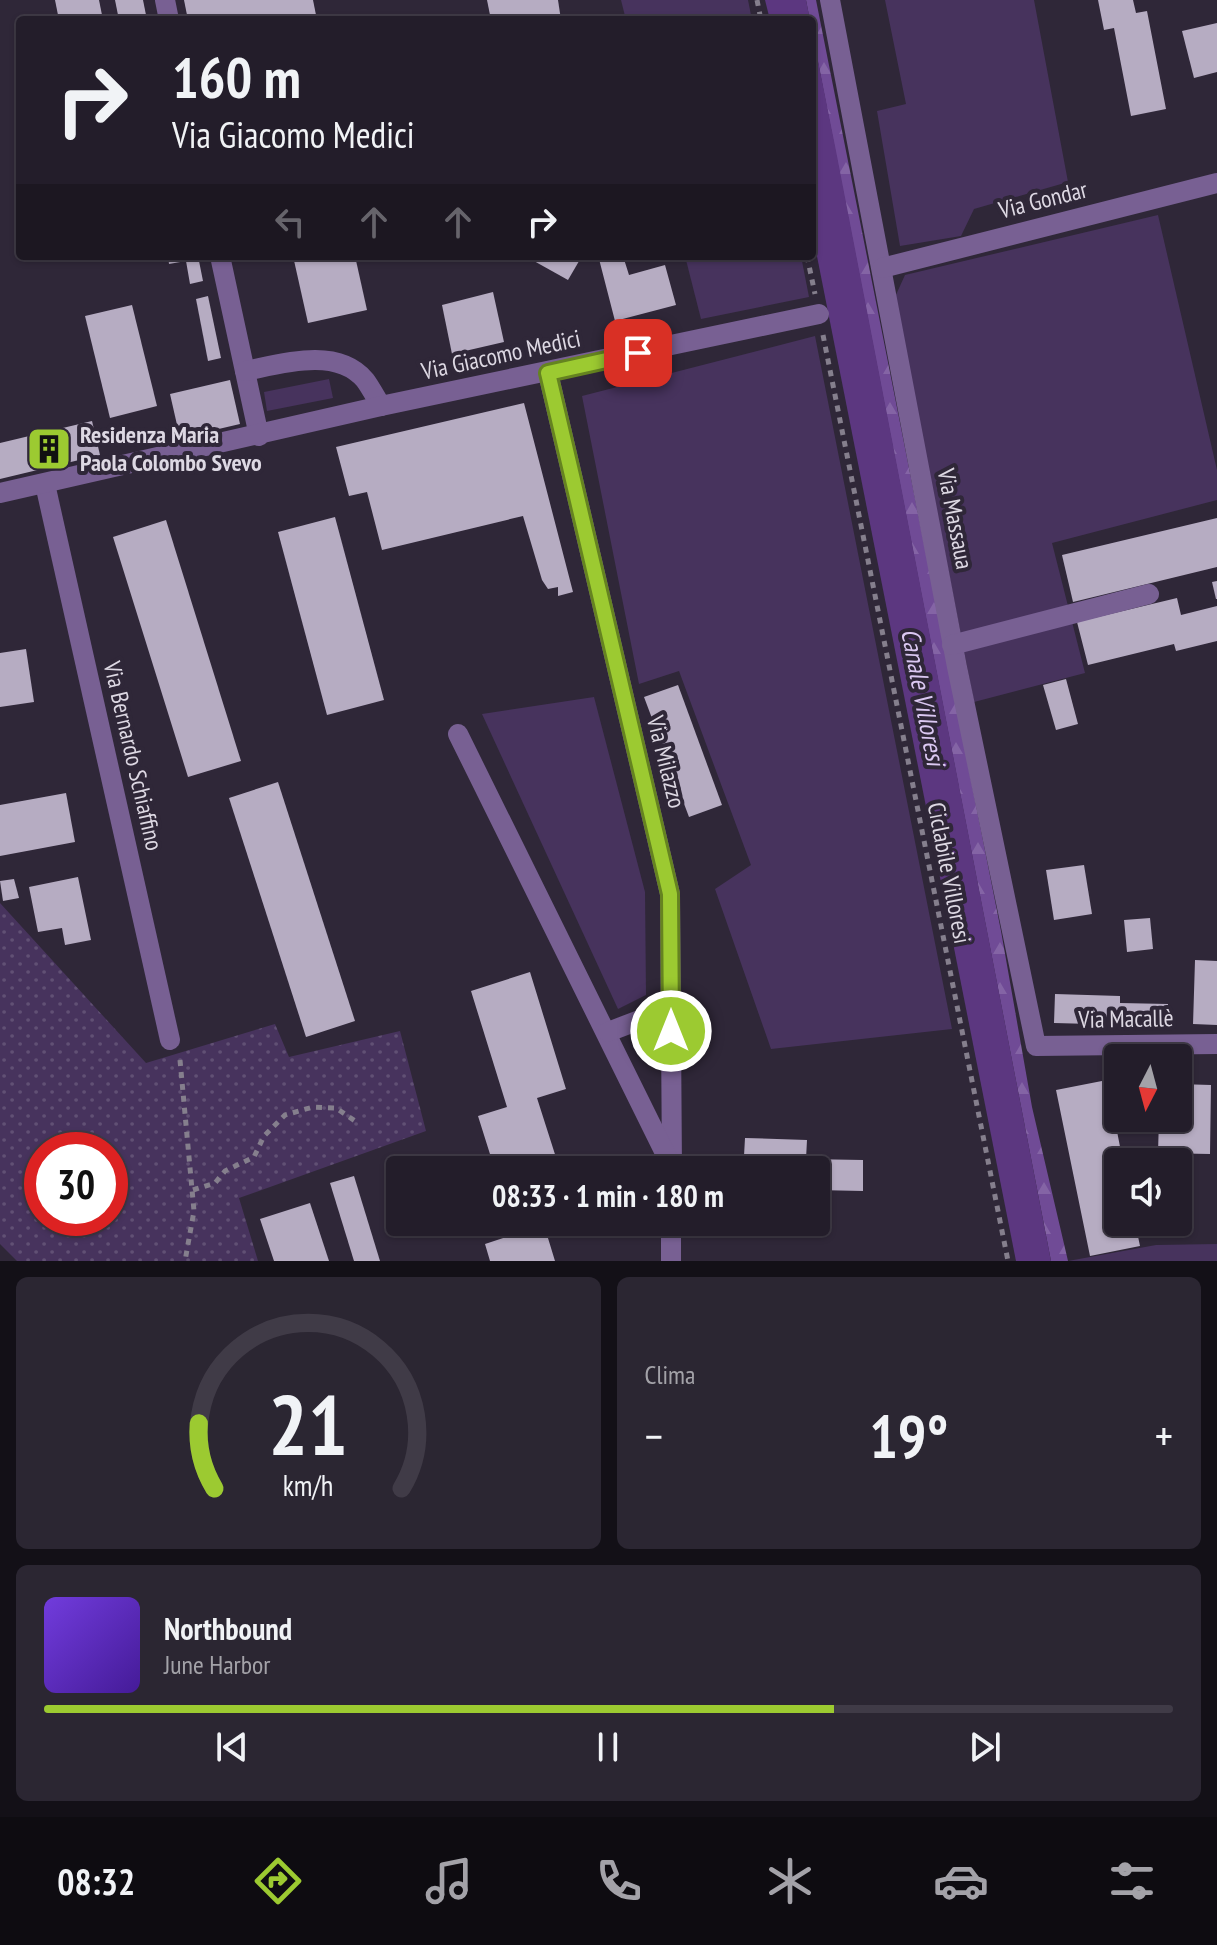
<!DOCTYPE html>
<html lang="it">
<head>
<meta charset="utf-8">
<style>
	body { margin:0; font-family:"PT Sans Narrow",sans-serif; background:#2b2632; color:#f1f3f6; height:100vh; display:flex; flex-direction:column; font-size:30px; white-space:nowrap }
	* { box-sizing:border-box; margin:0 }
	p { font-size:26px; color:#a3a2a8 }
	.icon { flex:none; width:44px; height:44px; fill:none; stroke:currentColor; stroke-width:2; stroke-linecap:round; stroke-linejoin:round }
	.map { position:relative; height:1261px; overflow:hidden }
	.sheet { display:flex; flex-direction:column; gap:16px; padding:16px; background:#131017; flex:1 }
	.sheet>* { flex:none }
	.top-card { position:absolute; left:16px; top:16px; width:800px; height:244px; border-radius:8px; box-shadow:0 2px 6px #0004,0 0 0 2px #403b47; background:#231d2a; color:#f1f3f6; overflow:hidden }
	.needle { width:52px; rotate:186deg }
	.controls { position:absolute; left:1104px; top:1044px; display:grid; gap:16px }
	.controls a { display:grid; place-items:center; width:88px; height:88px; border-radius:8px; background:#231d2a; box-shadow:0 2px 6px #0004,0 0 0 2px #403b47; font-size:40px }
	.speed { position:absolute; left:24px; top:1132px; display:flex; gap:16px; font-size:40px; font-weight:700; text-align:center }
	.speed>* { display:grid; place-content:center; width:104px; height:104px; border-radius:50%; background:#231d2a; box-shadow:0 2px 6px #0004,0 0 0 2px #403b47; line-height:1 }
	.speed .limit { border:12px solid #d22; background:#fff; color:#111 }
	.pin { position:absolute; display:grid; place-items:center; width:68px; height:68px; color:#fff; margin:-34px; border-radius:16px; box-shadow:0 4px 12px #0006 }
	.me { position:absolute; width:88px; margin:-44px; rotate:0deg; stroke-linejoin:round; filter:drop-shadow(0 0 6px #0008) }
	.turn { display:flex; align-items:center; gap:28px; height:168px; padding:0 24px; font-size:36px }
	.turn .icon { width:104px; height:104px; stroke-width:2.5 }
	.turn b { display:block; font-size:56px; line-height:68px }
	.lanes { display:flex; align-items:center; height:76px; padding:0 24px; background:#0003; justify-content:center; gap:40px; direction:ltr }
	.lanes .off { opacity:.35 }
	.big { font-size:60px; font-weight:700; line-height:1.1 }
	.sheet .widget { flex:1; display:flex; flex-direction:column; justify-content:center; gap:12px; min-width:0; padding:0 28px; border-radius:12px; background:#2b2632 }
	.sheet .dial { align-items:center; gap:0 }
	.dial svg { height:208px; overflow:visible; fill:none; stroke:#403b47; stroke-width:7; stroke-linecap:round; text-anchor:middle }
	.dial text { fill:#f1f3f6; stroke:none }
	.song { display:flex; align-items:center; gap:24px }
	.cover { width:96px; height:96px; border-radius:12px; background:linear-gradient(135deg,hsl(260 70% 55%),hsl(260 70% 35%)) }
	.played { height:8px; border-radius:4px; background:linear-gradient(90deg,#9cca31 70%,#403b47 70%) }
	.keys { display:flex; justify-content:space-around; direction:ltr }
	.heat { display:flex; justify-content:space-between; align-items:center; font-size:44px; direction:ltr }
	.sheet .tiles { flex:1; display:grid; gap:16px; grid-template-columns:1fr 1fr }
	.widget:last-child { grid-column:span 2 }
	.trip { position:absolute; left:386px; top:1156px; width:444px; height:80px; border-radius:8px; background:#231d2a; box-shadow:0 2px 6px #0004,0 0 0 2px #403b47; font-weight:700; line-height:80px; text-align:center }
	.menu { display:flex; height:128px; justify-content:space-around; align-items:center; background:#0e0c11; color:#a3a2a8 }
	.menu .icon { width:56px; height:56px }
	.menu .on { color:#9cca31 }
	.menu b { font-size:36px; color:#f1f3f6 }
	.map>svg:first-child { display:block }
	.grass { fill:#47335d }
	.forest { fill:url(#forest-firs) }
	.park { fill:url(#park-dots); fill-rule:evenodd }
	.water { fill:#5c3780 }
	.building { fill:#b6acc2 }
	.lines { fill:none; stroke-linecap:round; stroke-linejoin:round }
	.path { stroke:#857f8d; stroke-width:5; stroke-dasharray:6 6; stroke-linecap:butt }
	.minor { stroke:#786093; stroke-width:20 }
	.route-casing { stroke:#658320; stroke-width:20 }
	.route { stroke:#9cca31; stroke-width:14 }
	.labels { text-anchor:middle; stroke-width:8; stroke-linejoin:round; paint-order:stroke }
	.street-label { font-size:24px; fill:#ddd8e3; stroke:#2f2738 }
	.poi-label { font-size:24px; font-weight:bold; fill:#ddd8e3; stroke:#2f2738; text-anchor:start }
	.water-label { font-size:26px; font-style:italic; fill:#dbc8f2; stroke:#2f2738 }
</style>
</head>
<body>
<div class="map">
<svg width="1217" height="1261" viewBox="0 0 1217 1261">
	<defs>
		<pattern id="forest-firs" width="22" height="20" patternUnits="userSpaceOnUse" patternTransform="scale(2)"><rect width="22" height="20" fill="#704b96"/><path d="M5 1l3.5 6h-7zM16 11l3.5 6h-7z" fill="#8464a5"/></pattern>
		<pattern id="park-dots" width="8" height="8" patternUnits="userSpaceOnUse" patternTransform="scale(2)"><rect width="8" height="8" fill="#47335d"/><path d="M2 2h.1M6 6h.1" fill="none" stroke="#615074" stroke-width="1.8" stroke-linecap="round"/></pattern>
	</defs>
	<rect width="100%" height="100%" fill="#2f2738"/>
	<g class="grass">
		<polygon points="621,0 748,0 752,20 626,20"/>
		<polygon points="885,0 1034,0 1068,182 974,209 961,236 900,246 877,111 906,104"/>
		<polygon points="1158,215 1217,470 1217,500 1052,543 1085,673 974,702 895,297 905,275"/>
		<polygon points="685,256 801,256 809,297 701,319"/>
		<polygon points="815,336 952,1029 771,1049 715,889 751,865 679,671 639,684 582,396"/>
		<polygon points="329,379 333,398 267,411 264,392"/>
		<polygon points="594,697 645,892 646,995 618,1009 482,714"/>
		<polygon points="1217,1244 1217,1261 1068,1261 1156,1245"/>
	</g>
	<polygon class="forest" points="806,0 816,0 1001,931 1032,1107 1068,1261 1051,1261"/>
	<path class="park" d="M0,903L146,1063L275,1024L289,1057L400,1031L426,1131L239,1198L258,1261H17L0,1244ZM42,1150H110V1218H42Z"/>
	<g class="water">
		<polygon points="765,0 806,0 810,20 770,20"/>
		<polygon points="812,31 836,151 1051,1261 1016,1261 812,231"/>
	</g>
	<g class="building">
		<polygon points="55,0 99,0 103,20 59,20"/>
		<polygon points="115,0 143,0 147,20 119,20"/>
		<polygon points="184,0 313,0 317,20 188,20"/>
		<polygon points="487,0 558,0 561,20 491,20"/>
		<polygon points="1098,0 1133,0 1136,13 1147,11 1166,109 1131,116 1114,28 1104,30"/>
		<polygon points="1217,23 1217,72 1194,78 1182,31"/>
		<polygon points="168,256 198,256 203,281 190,284 186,261 169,264"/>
		<polygon points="293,256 355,256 367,310 308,323"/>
		<polygon points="525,256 582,256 568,280"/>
		<polygon points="611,256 623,256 629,275 665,265 676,305 615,321 599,259"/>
		<polygon points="493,292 504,342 452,354 442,305"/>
		<polygon points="208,296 221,358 208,361 196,299"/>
		<polygon points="132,305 157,406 110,418 85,316"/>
		<polygon points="230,380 240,424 180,438 170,394"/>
		<polygon points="524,403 573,592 558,596 558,587 548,589 542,580 523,516 382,550 367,492 349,496 336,447"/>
		<polygon points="92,421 100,455 0,479 0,443"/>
		<polygon points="335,517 384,700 327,715 278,532"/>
		<polygon points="1217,518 1217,567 1073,602 1062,555"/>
		<polygon points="166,520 241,761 188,777 113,537"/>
		<polygon points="1217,581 1217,599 1216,599 1212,582"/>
		<polygon points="1177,598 1181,615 1217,606 1217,641 1176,651 1174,644 1088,665 1077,622"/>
		<polygon points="26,649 34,702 0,707 0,653"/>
		<polygon points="1066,679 1078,724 1056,730 1043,685"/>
		<polygon points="678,685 722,805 689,817 644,697"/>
		<polygon points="278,782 355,1021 306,1037 229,798"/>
		<polygon points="66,793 75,842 0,856 0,805"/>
		<polygon points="1084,865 1092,914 1054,920 1046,870"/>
		<polygon points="78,877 91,940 65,945 62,928 38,932 29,887"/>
		<polygon points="14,879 19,898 3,901 0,881"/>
		<polygon points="1150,918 1153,949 1127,952 1124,920"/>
		<polygon points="1195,960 1217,961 1217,1025 1193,1024"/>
		<polygon points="530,972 566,1089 537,1098 560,1170 495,1170 478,1116 507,1107 471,991"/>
		<polygon points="1055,994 1120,996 1120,1003 1168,1004 1167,1026 1054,1023"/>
		<polygon points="1107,1080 1123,1162 1118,1162 1118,1222 1135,1222 1140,1246 1090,1256 1056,1090"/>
		<polygon points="1178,1084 1211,1085 1210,1154 1158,1153 1159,1118 1178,1118"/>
		<polygon points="745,1138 807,1140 806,1159 863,1160 863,1191 816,1190 816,1170 712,1170 712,1156 744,1156"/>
		<polygon points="354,1176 380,1261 354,1261 330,1183"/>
		<polygon points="310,1203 329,1261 274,1261 260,1219"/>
		<polygon points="511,1222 552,1222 544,1225 555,1261 490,1261 485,1244 515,1234"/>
	</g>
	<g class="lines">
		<g class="path">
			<polyline points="757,0 761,20"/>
			<polyline points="807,256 815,294"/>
			<polyline points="823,335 1008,1261"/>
			<polyline points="180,1060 194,1211 185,1261"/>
			<polyline points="193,1190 215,1183 225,1171 254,1157 264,1136 285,1115 313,1107 336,1108 355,1121"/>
		</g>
		<g class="minor">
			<polyline points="165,0 169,20"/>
			<polyline points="830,0 957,667 1036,1046 1217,1044"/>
			<polyline points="220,256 259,436"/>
			<polyline points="882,268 1217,183"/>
			<path d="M245,371C280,364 337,346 365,380C371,388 376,398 381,406"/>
			<polyline points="548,373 670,894 672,1170"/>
			<polyline points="45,484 170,1040"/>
			<polyline points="0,493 381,406 819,314"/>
			<polyline points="952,645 1149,594"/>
			<polyline points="458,734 668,1159"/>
			<polyline points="608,1032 671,1008"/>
			<polyline points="671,1261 671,1222"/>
		</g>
	</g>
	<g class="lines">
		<g class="route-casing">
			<polyline id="route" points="638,353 548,373 670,894 671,1031"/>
		</g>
		<use href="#route" class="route"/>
	</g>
	<defs>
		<g id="building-square" transform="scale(2.3)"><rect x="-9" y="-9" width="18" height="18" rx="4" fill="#9cca31" stroke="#2f2738"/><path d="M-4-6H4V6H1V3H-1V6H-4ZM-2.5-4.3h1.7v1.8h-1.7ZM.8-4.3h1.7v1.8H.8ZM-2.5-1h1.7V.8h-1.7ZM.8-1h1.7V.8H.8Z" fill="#111"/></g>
	</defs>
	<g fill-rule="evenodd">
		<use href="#building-square" x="49" y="449"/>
	</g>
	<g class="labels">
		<g class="street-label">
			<text transform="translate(1043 200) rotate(-14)" y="8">Via Gondar</text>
			<text transform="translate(501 355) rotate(-12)" y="8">Via Giacomo Medici</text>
			<text transform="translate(955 519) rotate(79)" y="8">Via Massaua</text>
			<text transform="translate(133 756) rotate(77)" y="8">Via Bernardo Schiaffino</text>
			<text transform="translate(666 762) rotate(76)" y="8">Via Milazzo</text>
			<text transform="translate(949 873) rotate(79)" y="8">Ciclabile Villoresi</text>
			<text transform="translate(1126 1019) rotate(-1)" y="8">Via Macallè</text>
		</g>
		<g class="poi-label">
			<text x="80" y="443">Residenza Maria<tspan x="80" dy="28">Paola Colombo Svevo</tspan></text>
		</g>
		<g class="water-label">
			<text transform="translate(923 697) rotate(79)" y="9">Canale Villoresi</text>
		</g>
	</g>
</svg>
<div class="controls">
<a><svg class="needle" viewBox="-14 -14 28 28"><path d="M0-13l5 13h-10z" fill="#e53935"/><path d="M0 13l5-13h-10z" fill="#a3a2a8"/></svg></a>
<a><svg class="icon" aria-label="sound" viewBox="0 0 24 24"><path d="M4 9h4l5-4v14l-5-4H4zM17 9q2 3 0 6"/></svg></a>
</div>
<div class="speed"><div class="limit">30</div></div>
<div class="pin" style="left:638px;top:353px;background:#d93025"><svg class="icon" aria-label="arrive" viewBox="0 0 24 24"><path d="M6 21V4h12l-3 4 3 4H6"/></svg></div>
<svg class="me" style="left:671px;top:1031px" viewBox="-20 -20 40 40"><circle r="17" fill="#9cca31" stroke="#fff" stroke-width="3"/><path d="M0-11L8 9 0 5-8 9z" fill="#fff"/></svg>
<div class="trip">08:33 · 1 min · 180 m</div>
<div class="top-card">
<div class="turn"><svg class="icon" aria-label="right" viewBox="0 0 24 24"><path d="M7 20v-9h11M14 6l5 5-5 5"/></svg><div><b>160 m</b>Via Giacomo Medici</div></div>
<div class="lanes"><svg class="icon off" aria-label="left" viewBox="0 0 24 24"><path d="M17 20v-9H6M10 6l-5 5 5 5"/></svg><svg class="icon off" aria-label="ahead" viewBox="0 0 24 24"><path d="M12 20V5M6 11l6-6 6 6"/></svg><svg class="icon off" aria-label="ahead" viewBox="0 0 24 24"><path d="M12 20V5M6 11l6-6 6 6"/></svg><svg class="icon" aria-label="right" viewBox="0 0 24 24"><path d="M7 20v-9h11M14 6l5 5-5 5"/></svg></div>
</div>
</div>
<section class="sheet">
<div class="tiles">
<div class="widget dial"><svg viewBox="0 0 100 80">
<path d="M14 69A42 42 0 1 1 86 69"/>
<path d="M14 69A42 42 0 0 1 8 44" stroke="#9cca31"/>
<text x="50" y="56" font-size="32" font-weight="700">21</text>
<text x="50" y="72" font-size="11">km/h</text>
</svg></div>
<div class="widget"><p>Clima</p>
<div class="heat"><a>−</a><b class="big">19°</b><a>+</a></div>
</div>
<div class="widget">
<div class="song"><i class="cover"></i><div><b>Northbound</b><p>June Harbor</p></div></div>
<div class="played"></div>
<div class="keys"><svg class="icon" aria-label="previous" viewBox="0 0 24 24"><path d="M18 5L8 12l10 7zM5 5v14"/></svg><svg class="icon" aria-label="pause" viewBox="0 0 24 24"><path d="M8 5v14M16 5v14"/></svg><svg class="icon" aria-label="next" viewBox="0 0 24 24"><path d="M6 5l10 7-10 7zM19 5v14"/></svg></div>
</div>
</div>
</section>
<nav class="menu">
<b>08:32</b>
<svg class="icon on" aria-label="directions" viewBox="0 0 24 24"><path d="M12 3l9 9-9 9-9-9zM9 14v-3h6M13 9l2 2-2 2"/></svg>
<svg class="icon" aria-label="music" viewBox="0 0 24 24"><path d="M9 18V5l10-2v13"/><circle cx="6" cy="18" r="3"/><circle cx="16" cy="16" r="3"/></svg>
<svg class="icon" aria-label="phone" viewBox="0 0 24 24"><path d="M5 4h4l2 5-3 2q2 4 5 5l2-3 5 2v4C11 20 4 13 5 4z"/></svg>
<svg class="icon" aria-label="climate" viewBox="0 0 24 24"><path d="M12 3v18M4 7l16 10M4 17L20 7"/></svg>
<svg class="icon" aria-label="car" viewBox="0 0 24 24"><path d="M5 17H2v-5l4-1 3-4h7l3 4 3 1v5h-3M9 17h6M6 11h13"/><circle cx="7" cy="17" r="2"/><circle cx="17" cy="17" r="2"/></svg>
<svg class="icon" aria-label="filters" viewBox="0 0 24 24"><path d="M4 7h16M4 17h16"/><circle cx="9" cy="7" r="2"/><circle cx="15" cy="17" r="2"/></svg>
</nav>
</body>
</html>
